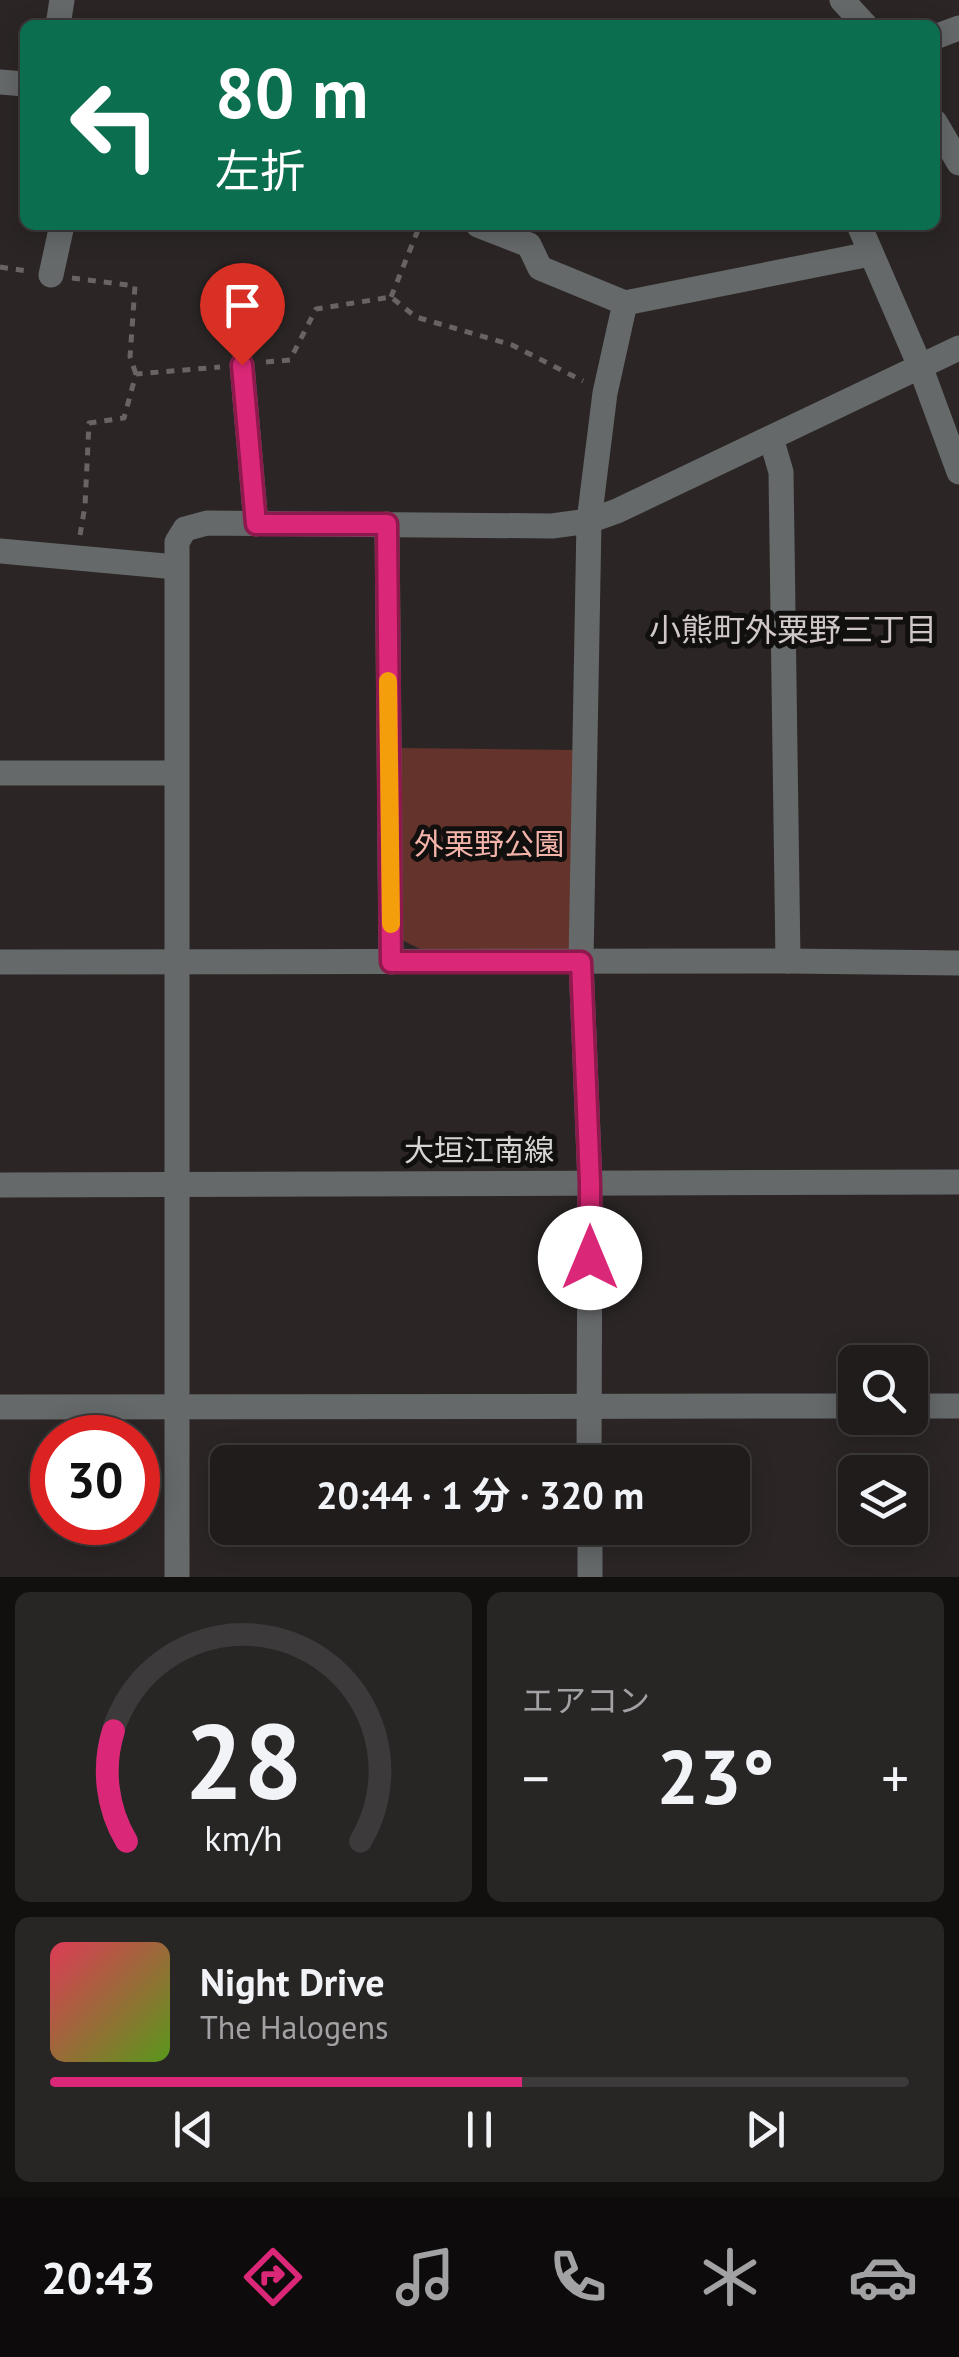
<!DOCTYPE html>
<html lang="ja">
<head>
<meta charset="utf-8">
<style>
	body { margin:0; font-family:"PT Sans","Noto Sans JP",sans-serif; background:#282525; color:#f1f3f6; height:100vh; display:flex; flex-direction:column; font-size:38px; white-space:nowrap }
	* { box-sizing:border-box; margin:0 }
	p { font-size:32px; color:#a2a1a3 }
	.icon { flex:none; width:55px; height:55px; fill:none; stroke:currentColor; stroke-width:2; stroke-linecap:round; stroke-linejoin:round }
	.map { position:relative; height:1577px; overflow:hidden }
	.drawer { display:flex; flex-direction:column; gap:15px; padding:15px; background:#120f0f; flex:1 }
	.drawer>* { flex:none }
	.top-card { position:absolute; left:20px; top:20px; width:920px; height:210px; border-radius:15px; box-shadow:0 5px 25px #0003,0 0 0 2px #3d3a3b; background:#0b6e4f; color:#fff; overflow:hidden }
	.tools { position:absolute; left:838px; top:1345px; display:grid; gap:20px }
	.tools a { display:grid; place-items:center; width:90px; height:90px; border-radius:15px; background:#201c1c; box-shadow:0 5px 25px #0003,0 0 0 2px #3d3a3b; font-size:50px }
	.speed { position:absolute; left:30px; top:1415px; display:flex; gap:20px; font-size:50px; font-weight:700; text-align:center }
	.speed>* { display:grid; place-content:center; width:130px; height:130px; border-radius:50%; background:#201c1c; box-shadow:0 5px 25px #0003,0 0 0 2px #3d3a3b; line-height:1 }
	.speed .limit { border:15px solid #d22; background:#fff; color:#111 }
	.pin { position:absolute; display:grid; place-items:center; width:85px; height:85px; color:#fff; margin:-102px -42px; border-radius:50% 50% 50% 0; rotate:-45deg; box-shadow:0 0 10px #0007 }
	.pin .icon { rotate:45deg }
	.me { position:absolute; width:110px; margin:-55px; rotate:0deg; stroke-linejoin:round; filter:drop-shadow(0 0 8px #0008) }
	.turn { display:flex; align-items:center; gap:35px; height:210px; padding:0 30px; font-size:45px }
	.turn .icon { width:130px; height:130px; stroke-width:2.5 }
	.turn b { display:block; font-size:70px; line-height:85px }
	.big { font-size:75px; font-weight:700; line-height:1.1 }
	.drawer .tile { flex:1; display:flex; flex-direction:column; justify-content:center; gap:15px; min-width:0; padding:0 35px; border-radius:15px; background:#282525 }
	.drawer .dial { align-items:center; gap:0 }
	.dial svg { height:260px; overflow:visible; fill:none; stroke:#3d3a3b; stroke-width:7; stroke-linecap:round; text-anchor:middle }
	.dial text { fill:#f1f3f6; stroke:none }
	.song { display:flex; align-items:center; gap:30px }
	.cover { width:120px; height:120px; border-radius:15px; background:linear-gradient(135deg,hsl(350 70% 55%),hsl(90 70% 35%)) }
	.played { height:10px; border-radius:5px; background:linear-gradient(90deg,#db2777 55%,#3d3a3b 55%) }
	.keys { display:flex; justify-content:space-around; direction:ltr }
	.heat { display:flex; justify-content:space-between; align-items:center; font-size:55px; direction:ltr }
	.drawer .tiles { flex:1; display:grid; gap:15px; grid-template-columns:1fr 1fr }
	.tile:last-child { grid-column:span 2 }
	.trip { position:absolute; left:210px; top:1445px; width:540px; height:100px; border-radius:15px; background:#201c1c; box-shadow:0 5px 25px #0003,0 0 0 2px #3d3a3b; font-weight:700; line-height:100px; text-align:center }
	.menu { display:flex; height:160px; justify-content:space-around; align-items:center; background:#0d0b0b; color:#a2a1a3 }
	.menu .icon { width:70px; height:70px }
	.menu .current { color:#db2777 }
	.menu b { font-size:45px; color:#f1f3f6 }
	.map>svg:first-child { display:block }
	.green { fill:#64332c }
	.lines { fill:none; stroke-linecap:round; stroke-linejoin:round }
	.path { stroke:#696463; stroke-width:5; stroke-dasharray:8 8; stroke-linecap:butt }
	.minor { stroke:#66696a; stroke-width:25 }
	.route-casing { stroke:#8e194d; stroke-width:25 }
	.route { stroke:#db2777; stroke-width:18 }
	.slow { stroke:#f59e0b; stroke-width:18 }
	.labels { text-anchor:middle; stroke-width:10; stroke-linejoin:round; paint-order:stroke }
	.park-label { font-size:30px; fill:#f2b3a9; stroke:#120f0f }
	.street-label { font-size:30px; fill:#d6d3d2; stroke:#120f0f }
	.neighbourhood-label { font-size:32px; fill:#cfc8c7; stroke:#120f0f }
</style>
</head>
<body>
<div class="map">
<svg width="959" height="1577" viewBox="0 0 959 1577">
	<rect width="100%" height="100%" fill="#2b2625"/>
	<polygon class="green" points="400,748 576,750 569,953 420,949 402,940"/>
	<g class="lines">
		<g class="path">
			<polyline points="0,267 27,271"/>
			<polyline points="72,278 135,286 130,357 136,374"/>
			<polyline points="391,297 420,225"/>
			<polyline points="266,362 290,360 316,309 391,297 416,317 512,345 583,381"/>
			<polyline points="80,535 85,506 89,423 124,418 136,374 220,367"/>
		</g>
		<g class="minor">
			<polyline points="842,0 865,25"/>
			<polyline points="58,25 62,0"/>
			<polyline points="935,37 959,28"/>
			<polyline points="0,82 25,84"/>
			<polyline points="935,122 959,163"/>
			<polyline points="478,225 529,245 540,268 625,303"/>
			<polyline points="859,225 920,366 959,472"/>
			<polyline points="51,275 62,225"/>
			<polyline points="242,365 256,524"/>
			<polyline points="771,438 781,472 788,961"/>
			<polyline points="387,524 391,962"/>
			<polyline points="0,551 176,567"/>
			<polyline points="0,773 176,773"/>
			<polyline points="0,962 788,961 959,963"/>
			<polyline points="0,1185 959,1182"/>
			<polyline points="910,1406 959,1406"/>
			<polyline points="0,1407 855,1406"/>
			<polyline points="589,1462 590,1183 581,962 589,521 605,393 625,303 870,254"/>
			<polyline points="590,1528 590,1577"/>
			<polyline points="177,1577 177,542 185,529 207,523 552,526 589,521 617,511 959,348"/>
		</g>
	</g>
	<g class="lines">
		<g class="route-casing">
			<polyline id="route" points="242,365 256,524 387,524 391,962 581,962 590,1183 590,1258"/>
		</g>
		<use href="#route" class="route"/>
		<polyline class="slow" points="388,681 391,924"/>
	</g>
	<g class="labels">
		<g class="park-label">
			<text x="489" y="855">外栗野公園</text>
		</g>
		<g class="street-label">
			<text x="479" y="1161">大垣江南線</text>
		</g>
		<g class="neighbourhood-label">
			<text x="793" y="641">小熊町外粟野三丁目</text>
		</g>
	</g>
</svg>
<div class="tools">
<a><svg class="icon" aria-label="search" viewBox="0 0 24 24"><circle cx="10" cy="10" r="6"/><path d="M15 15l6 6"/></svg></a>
<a><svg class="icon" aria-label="layers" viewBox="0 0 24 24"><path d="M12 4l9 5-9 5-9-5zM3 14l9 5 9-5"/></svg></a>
</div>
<div class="speed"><div class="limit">30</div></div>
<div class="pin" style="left:242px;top:365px;background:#d93025"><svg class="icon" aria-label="arrive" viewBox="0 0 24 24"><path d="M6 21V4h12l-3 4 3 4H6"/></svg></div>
<svg class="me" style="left:590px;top:1258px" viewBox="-20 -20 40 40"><circle r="19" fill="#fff"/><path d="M0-13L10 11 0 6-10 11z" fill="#db2777"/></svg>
<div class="trip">20:44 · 1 分 · 320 m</div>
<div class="top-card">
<div class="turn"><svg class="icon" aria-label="left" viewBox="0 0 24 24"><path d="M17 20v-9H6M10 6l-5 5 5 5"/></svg><div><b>80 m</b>左折</div></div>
</div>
</div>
<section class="drawer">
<div class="tiles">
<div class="tile dial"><svg viewBox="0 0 100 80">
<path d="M14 69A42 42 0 1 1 86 69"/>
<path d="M14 69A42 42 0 0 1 10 35" stroke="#db2777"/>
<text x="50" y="56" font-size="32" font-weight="700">28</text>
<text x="50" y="72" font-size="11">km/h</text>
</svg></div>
<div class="tile"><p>エアコン</p>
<div class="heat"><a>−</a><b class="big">23°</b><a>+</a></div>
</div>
<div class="tile">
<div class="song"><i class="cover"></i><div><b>Night Drive</b><p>The Halogens</p></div></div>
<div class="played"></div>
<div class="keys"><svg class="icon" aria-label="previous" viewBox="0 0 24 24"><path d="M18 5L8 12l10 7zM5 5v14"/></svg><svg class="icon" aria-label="pause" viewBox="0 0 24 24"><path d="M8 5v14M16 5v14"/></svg><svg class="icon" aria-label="next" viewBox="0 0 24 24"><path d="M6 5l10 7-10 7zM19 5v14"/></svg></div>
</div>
</div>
</section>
<nav class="menu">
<b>20:43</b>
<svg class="icon current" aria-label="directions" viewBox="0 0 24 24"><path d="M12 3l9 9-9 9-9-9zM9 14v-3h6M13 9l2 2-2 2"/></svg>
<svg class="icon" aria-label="music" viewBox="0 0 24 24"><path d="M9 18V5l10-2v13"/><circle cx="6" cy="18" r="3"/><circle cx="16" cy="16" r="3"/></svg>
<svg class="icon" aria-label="phone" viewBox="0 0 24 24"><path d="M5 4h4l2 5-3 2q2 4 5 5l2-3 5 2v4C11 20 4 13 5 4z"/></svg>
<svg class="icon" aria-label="climate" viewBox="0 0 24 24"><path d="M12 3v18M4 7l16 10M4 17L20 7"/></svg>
<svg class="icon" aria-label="car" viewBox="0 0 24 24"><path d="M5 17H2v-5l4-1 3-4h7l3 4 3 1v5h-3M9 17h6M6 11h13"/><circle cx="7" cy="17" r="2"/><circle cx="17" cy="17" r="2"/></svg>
</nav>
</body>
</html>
